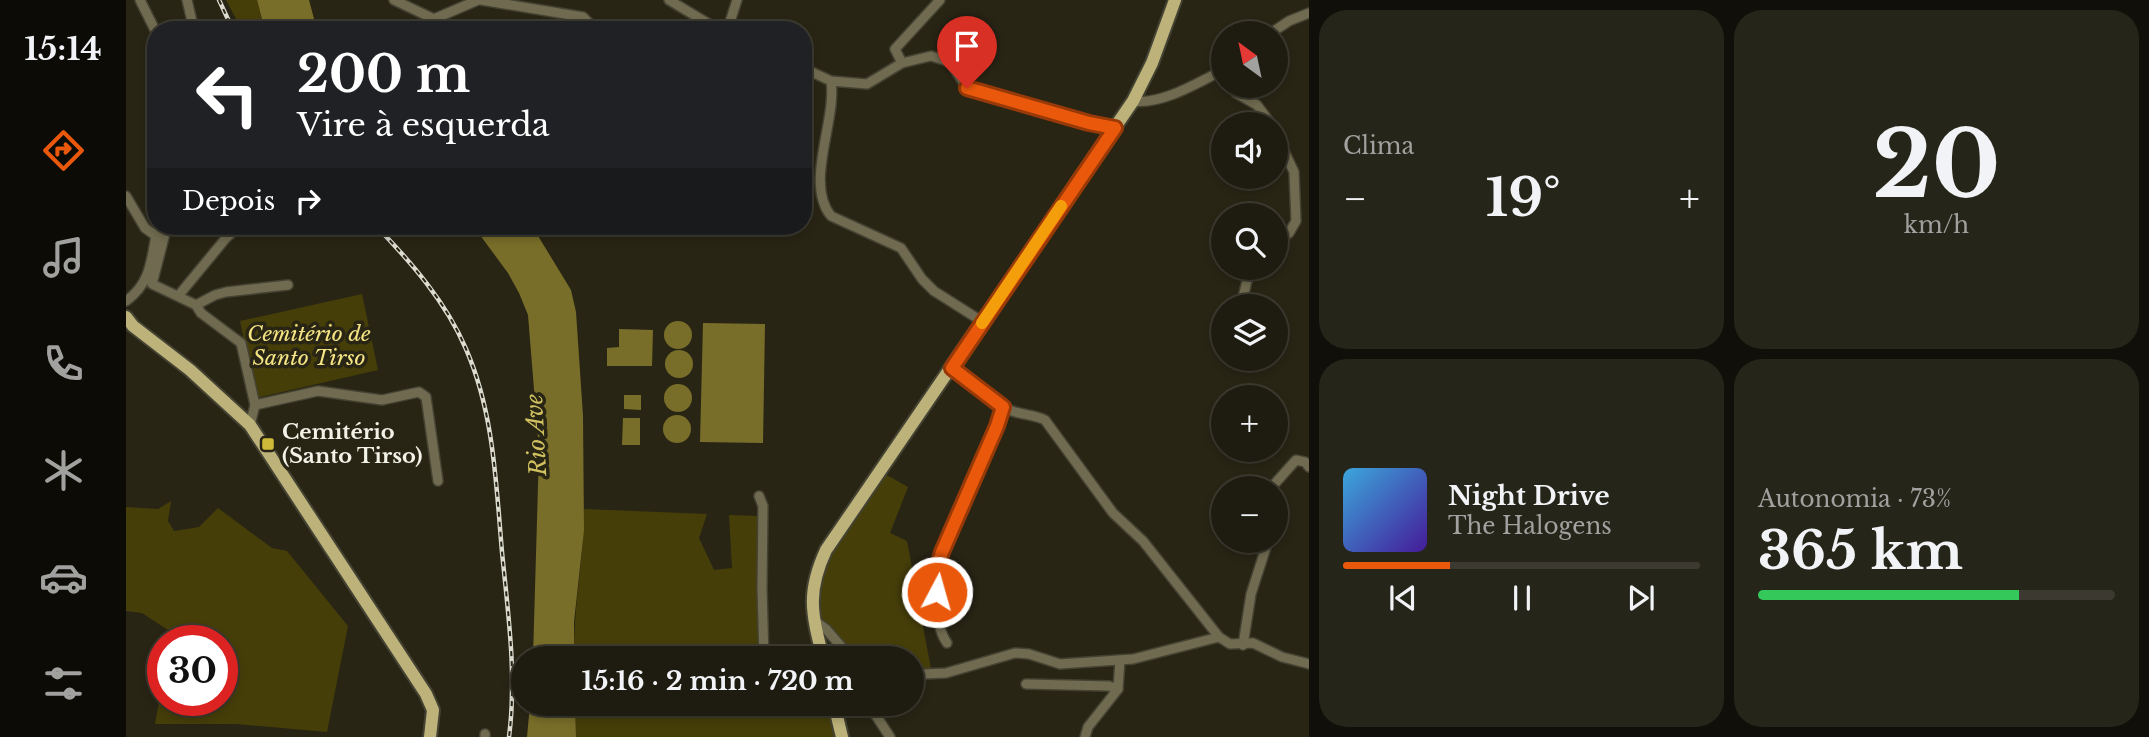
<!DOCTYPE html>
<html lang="pt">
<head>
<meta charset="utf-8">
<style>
	body { margin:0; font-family:"Libre Baskerville",serif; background:#262519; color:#f1f3f6; height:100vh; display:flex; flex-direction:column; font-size:26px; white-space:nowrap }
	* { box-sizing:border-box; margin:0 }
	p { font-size:23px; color:#a1a19f }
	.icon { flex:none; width:38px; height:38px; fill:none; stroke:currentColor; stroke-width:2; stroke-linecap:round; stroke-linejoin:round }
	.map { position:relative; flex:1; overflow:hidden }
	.drawer { display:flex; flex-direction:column; gap:10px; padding:10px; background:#100f09; width:840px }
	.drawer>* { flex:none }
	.guide { position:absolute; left:21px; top:21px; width:665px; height:214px; border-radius:28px; box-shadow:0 4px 10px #0003,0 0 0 2px #3c3a30; background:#202124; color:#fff; overflow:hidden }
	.needle { width:46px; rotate:327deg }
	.tools { position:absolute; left:1085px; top:21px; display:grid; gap:14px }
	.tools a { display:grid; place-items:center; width:77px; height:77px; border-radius:50%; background:#1e1c10; box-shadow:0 4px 10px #0003,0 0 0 2px #3c3a30; font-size:35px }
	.speed { position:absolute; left:21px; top:625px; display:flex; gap:14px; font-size:35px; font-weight:700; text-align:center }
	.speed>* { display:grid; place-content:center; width:91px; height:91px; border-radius:50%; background:#1e1c10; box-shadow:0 4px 10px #0003,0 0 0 2px #3c3a30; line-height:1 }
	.speed .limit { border:10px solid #d22; background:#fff; color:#111 }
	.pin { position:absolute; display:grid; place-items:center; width:60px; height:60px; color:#fff; margin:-72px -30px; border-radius:50% 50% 50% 0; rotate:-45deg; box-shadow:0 0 7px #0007 }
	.pin .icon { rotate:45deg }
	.me { position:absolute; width:77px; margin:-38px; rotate:6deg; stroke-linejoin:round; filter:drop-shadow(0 0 5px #0008) }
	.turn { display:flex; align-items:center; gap:24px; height:147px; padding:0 35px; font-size:32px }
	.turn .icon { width:91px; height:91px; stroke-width:2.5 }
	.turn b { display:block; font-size:49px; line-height:60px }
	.then { display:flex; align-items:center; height:66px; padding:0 35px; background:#0003; gap:14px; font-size:26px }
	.big { font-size:52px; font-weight:700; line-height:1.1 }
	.drawer .tile { flex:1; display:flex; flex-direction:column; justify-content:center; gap:10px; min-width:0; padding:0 24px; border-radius:28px; background:#262519 }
	.drawer .dial { align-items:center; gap:0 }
	.dial b { font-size:91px; line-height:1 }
	.song { display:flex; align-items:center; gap:21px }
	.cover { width:84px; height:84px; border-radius:10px; background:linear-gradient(135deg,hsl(200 70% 55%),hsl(260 70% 35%)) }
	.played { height:7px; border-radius:4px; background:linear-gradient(90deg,#ea580c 30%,#3c3a30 30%) }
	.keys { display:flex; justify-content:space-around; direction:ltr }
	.heat { display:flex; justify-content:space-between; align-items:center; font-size:38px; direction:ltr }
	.charge { height:10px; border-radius:5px; background:linear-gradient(90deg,#34c759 73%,#3c3a30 0) }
	.drawer .tiles { flex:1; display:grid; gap:10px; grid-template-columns:repeat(2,1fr) }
	.trip { position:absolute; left:385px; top:646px; width:413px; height:70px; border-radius:35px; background:#1e1c10; box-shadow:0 4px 10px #0003,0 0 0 2px #3c3a30; font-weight:700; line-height:70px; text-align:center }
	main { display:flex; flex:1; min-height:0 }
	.tabs { display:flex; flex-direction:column; width:126px; justify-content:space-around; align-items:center; background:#0c0b06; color:#a1a19f }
	.tabs .icon { width:49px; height:49px }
	.tabs .active { color:#ea580c }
	.tabs b { font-size:32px; color:#f1f3f6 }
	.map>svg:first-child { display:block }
	.green { fill:#463e09 }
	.water { fill:#796e29 }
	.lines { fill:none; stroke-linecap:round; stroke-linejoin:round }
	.minor-casing { stroke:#444232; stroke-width:12 }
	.major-casing { stroke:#444232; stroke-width:16 }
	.minor { stroke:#706b50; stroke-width:9 }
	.major { stroke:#bcb27a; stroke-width:12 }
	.rail-casing { stroke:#dddcd0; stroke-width:4.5 }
	.rail { stroke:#282515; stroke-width:2; stroke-dasharray:5; stroke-linecap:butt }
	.route-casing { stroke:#983908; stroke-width:18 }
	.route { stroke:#ea580c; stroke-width:12 }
	.slow { stroke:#f59e0b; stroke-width:12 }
	.poi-dot { fill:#ceb938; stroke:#282515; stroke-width:2.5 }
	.labels { text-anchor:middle; stroke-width:7; stroke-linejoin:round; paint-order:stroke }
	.park-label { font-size:21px; font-style:italic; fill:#f6e584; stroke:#282515 }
	.poi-label { font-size:21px; font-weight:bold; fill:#f3f2e7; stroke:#282515; text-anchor:start }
	.water-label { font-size:23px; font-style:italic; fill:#d1c160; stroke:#282515 }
</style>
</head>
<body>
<main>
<nav class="tabs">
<b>15:14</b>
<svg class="icon active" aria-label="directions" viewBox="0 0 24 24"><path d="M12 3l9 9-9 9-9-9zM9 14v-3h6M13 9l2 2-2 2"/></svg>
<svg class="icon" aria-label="music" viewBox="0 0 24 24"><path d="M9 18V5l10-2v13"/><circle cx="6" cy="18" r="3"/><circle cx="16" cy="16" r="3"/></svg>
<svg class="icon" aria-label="phone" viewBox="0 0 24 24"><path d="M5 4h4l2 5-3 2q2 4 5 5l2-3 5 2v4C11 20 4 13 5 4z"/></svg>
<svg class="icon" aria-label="climate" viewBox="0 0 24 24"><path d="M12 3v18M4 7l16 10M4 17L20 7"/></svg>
<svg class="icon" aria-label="car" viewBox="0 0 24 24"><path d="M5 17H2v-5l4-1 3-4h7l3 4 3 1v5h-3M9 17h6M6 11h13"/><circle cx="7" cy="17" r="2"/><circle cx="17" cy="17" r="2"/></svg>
<svg class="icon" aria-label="filters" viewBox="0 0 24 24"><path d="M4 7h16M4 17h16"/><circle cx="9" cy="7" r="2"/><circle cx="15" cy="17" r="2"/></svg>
</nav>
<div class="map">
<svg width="1183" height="737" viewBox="0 0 1183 737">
	<rect width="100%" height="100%" fill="#282515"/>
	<g class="green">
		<polygon points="100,0 131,0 139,30 116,30"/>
		<polygon points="236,294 252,370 130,398 114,321"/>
		<path d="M759,474L782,487L764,533L781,541L805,669L786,673V658H731C719,645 696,624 691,607C681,574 740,501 759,474Z"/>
		<polygon points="45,501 42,521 48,531 73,527 92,508 146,548 161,551 222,626 201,732 110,724 29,724 37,680 37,700 96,700 96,640 44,640 45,632 16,613 0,611 0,507 32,509"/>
		<path d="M458,509L581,514L573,538L588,570L606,568L603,515L633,516L635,658H448C447,608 458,559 458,509Z"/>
		<polygon points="449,704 703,704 711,737 450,737"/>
	</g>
	<g class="water">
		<polygon points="131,0 183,0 191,30 139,30"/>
		<polygon points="340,226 406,226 445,290 450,312 457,416 458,530 448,622 448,658 407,658 413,451 402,315 393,293 382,273 351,231"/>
		<circle cx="552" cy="335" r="14"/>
		<polygon points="577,323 639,324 637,443 574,442"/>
		<polygon points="493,329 527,330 526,366 481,366 481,348 493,347"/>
		<circle cx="553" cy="364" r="14"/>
		<circle cx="552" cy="398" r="14"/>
		<polygon points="498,395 515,395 515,410 498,409"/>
		<circle cx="551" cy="429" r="14"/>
		<polygon points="497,418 514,418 514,445 496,445"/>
		<polygon points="404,704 449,704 450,737 401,737"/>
	</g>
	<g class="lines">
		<g class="minor-casing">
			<g id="minor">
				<polyline points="14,0 30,32"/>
				<polyline points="61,0 68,30"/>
				<polyline points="268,0 308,19 352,0"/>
				<polyline points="355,0 457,17 470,30"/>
				<polyline points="543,0 593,30"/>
				<polyline points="598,30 603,25 611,0"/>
				<polyline points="1145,33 1163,21 1183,13"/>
				<polyline points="776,63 769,49 814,0"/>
				<polyline points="677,68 705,81 741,84 776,63 805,56 824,62 841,88 963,123 988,128"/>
				<path d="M705,81C711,121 678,183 705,216L775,248L796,279L808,291L857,322"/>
				<polyline points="1106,86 1110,93 1131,105 1145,124"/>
				<path d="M1007,101C1035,105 1072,83 1097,70"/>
				<polyline points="1150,134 1168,172 1170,221 1163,233 1150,242"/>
				<polyline points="0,196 19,228 30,236"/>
				<polyline points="41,226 26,284 70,305 75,313 115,343 129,405 124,425"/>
				<polyline points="53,295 100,238 113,226"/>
				<path d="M0,301C27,282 25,256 32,226"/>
				<polyline points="70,305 89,295 100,292 162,285"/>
				<polyline points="1115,306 1124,268"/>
				<path d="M826,368C845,382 864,402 886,411C897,415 909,415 919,420L987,513L1017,541L1093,637L1104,644L1127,643L1156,657L1183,664"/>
				<polyline points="129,405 192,391 256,400 293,392 300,397 312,481"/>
				<polyline points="1145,488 1170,460 1179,462 1183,467"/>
				<polyline points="633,496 637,506 636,589 638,658"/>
				<polyline points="688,620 700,629 725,658"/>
				<path d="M821,643C806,621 808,577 816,552L871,426L877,406"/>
				<polyline points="1117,645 1125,594 1142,541"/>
				<polyline points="786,679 798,674 820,673 889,653 903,654 934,664 1007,659 1093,637"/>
				<polyline points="900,684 983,686 992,689"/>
				<polyline points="747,704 749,714 764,737"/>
				<polyline points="359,737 359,734"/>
				<polyline points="959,737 962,727 992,689 994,660"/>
			</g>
		</g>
		<g class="major-casing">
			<g id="major">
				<polyline points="0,317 7,326 64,370 124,425 300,694 307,710 304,737"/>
				<path d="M697,658C686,614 680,593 700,550L1007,101L1026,63L1049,0"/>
				<polyline points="708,704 716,737"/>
			</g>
		</g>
		<use href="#minor" class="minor"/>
		<use href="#major" class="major"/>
		<g class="rail-casing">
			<g id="rail">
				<polyline points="93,0 107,30"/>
				<path d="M250,226C285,262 320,302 340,349C368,413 370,484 376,552C382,613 391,675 383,737"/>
			</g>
		</g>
		<use href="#rail" class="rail"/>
	</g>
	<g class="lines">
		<g class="route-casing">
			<polyline id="route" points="811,592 810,572 816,552 871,426 877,407 826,368 989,128 963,123 841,88"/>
		</g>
		<use href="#route" class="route"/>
		<polyline class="slow" points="856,323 935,206"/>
	</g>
	<rect class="poi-dot" x="135" y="437" width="14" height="14" rx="3.5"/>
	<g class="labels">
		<g class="park-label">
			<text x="183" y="341">Cemitério de<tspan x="183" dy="24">Santo Tirso</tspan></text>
		</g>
		<g class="poi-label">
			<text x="156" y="439">Cemitério<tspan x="156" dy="24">(Santo Tirso)</tspan></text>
		</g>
		<g class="water-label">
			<text transform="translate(410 435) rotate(-93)" y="8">Rio Ave</text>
		</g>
	</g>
</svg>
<div class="tools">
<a><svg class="needle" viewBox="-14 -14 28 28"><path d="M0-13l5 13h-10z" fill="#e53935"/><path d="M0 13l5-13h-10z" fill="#a1a19f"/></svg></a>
<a><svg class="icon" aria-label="sound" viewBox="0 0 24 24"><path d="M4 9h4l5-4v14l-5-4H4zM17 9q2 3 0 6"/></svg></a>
<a><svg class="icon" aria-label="search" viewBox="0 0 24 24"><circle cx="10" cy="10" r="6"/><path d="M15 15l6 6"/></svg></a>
<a><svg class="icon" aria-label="layers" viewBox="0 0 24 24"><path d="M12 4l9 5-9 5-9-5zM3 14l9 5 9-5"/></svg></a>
<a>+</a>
<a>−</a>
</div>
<div class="speed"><div class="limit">30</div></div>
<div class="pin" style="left:841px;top:88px;background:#d93025"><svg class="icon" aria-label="arrive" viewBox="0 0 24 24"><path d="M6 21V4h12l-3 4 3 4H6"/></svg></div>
<svg class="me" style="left:811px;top:592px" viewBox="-20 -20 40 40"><circle r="17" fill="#ea580c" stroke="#fff" stroke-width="3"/><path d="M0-11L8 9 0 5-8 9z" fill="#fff"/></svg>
<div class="trip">15:16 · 2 min · 720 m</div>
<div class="guide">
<div class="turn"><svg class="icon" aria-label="left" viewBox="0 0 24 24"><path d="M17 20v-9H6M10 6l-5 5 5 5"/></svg><div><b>200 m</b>Vire à esquerda</div></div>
<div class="then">Depois<svg class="icon" aria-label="right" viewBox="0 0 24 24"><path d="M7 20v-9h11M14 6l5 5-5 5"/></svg></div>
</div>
</div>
<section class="drawer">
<div class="tiles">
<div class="tile"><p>Clima</p>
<div class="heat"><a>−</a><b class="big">19°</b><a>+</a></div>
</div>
<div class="tile dial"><b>20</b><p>km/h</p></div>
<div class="tile">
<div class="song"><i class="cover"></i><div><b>Night Drive</b><p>The Halogens</p></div></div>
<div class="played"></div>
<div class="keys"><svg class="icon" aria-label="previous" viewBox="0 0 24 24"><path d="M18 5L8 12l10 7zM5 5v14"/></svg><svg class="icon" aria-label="pause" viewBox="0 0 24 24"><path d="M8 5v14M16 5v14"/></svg><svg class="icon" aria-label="next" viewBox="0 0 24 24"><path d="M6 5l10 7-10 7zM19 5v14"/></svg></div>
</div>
<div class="tile"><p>Autonomia · 73%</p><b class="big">365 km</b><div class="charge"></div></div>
</div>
</section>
</main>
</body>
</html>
